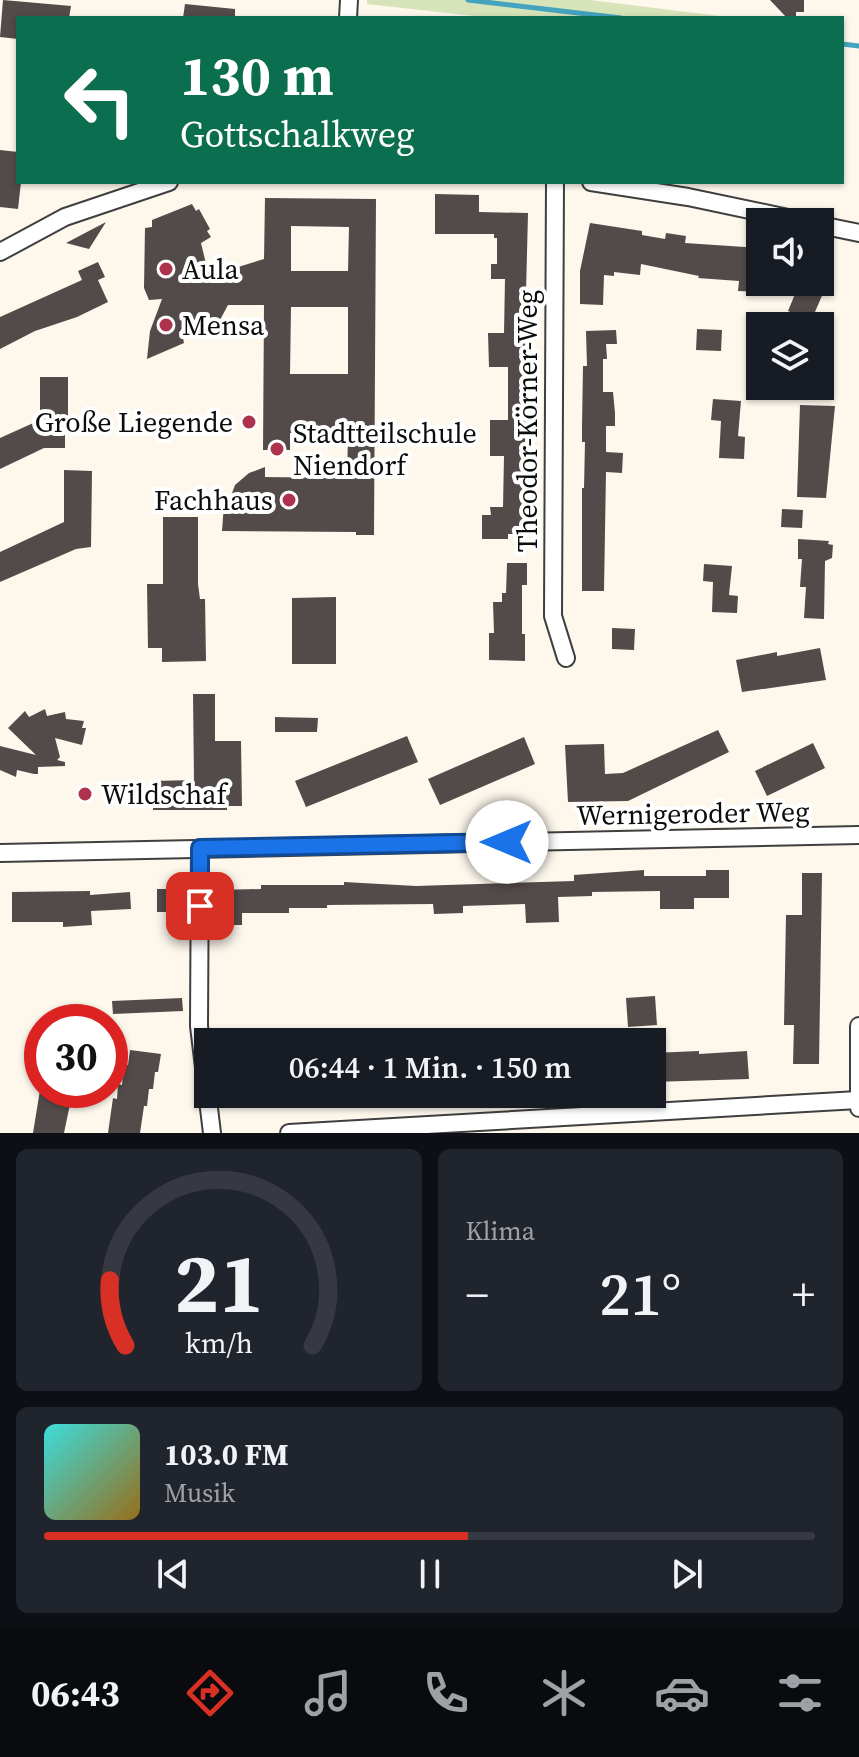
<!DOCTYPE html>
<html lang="de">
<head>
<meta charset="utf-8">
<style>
	body { margin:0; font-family:"Source Serif 4",serif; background:#20242c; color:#f1f3f6; height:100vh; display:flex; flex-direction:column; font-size:30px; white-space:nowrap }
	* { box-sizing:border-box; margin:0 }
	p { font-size:26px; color:#9ea1a6 }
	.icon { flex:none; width:44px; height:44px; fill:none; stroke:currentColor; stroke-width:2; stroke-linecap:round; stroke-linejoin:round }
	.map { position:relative; height:1133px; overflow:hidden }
	.side { display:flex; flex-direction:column; gap:16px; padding:16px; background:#0d0f14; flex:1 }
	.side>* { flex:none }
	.hud { position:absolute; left:16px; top:16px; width:828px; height:168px; border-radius:0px; box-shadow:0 2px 6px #0004; background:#0b6e4f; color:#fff; overflow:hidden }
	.controls { position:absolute; left:746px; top:208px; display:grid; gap:16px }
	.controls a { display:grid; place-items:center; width:88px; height:88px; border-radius:0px; background:#171b24; box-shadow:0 2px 6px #0004; font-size:40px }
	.speed { position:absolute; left:24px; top:1004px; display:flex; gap:16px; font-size:40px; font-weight:700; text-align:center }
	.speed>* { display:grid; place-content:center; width:104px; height:104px; border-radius:50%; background:#171b24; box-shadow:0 2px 6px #0004; line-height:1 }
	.speed .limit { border:12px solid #d22; background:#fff; color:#111 }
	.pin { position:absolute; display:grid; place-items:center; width:68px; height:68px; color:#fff; margin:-34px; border-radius:16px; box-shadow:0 4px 12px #0006 }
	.me { position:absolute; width:88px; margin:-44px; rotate:270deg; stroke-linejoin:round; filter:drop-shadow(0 0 6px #0008) }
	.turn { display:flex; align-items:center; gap:28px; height:168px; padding:0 32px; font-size:36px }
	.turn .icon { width:104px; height:104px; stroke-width:2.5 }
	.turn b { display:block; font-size:56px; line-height:68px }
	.big { font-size:60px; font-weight:600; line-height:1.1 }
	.side .tile { flex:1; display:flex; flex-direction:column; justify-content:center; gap:12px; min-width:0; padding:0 28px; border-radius:12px; background:#20242c }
	.side .dial { align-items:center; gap:0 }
	.dial svg { height:208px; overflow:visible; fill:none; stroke:#363941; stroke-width:7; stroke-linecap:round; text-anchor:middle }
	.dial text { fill:#f1f3f6; stroke:none }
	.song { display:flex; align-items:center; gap:24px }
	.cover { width:96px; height:96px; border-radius:12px; background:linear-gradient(135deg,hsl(180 70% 55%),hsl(40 70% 35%)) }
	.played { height:8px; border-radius:4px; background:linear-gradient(90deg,#d93025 55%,#363941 55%) }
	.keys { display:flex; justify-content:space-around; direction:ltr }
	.heat { display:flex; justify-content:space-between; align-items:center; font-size:44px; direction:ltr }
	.side .tiles { flex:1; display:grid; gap:16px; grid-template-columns:1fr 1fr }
	.tile:last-child { grid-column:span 2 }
	.trip { position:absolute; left:194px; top:1028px; width:472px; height:80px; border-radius:0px; background:#171b24; box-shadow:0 2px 6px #0004; font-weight:600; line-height:80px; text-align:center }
	.dock { display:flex; height:128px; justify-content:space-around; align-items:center; background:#090b0e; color:#9ea1a6 }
	.dock .icon { width:56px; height:56px }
	.dock .active { color:#d93025 }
	.dock b { font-size:36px; color:#f1f3f6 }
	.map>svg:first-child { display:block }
	.green { fill:#d7e4ba }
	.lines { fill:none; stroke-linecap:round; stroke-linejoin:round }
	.stream { stroke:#44a3bf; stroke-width:5 }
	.building { fill:#534b49; fill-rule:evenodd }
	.minor-casing { stroke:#3f3f3f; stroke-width:20 }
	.minor { stroke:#fff; stroke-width:16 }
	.route-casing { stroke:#114b97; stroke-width:20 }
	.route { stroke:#1a73e8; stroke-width:14 }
	.poi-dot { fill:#ae324d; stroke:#fff; stroke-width:3 }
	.labels { text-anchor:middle; stroke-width:8; stroke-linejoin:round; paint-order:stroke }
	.poi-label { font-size:28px; fill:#0c0c0c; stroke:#fff; text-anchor:start }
	.street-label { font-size:28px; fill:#0c0c0c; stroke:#fff }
</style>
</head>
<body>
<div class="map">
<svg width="859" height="1133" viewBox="0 0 859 1133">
	<rect width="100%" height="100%" fill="#fdf7ec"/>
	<polygon class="green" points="367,0 590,0 735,18 492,18 367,4"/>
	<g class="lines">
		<g class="stream">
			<polyline points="468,0 621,18"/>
			<polyline points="842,44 859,46"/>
		</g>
	</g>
	<g class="building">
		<polygon points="3,0 71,6 69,18 18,18 18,39 0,37"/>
		<polygon points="770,0 804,0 804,12 796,12 796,18 787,18"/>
		<polygon points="185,4 235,9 235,18 183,18"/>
		<polygon points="0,150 18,152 18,182 21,182 18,209 0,207"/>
		<polygon points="435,194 479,195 479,212 528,213 525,333 528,333 529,366 526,366 525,534 508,534 508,539 482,539 482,515 491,515 490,507 503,507 504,456 490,456 490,420 508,420 508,367 489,367 488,333 504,333 505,279 491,279 491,264 497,264 497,238 494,238 494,234 435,234"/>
		<path d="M265,198L376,199L374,535H356V532L222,531L224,504H228L235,485L249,473L265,467V477L347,478L348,434L290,433V450H263L264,305H228L214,331L181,329L184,343L147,359L150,331L162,299L149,300L144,288L145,228L152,227V220L192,204L196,211L199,209L210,229L207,231L211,237L201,243L209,276L264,259ZM291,226L349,227L348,271H291ZM291,307H348V374H290Z"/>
		<polygon points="106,222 89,249 66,243"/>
		<polygon points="590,223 642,231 642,235 665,239 666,233 686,236 685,243 760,248 760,292 738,291 739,281 698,278 699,276 641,264 640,275 614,272 614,276 604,275 603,305 580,304 580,271"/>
		<polygon points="98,262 105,277 98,280 108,302 77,317 35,331 0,349 0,317 82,280 78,271"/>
		<polygon points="800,282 828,282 811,321 788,311"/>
		<polygon points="697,329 722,330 721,351 696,350"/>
		<polygon points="616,330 617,344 606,344 607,359 603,359 603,392 613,392 615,413 615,426 606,426 606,452 623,453 622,473 606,472 604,591 582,591 582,488 584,488 585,442 582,442 582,425 583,366 587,366 586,331"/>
		<polygon points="40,377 68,377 68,433 65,433 65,448 44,448 0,469 0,438 40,420"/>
		<polygon points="713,399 741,401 738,436 745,437 744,459 719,458 721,421 711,420"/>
		<polygon points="800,405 835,406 826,498 797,497"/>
		<polygon points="64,470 92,471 91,547 76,549 0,582 0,552 64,522"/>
		<polygon points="782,509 803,510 802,528 781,527"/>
		<polygon points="163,517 198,517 198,584 200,599 205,599 206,661 162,662 162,648 148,648 147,584 163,584"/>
		<polygon points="798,539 829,541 828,544 833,545 832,558 825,561 824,619 804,618 806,587 800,587 802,559 798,559"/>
		<polygon points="507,563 527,563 527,585 522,585 522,634 525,634 525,661 489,660 489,633 494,633 493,602 502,602 502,593 506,593"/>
		<polygon points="704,564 732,566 729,595 738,596 737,613 712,612 713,582 703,581"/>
		<polygon points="336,597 336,664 292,664 292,598"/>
		<polygon points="612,628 635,629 634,650 612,649"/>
		<polygon points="820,648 826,680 742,692 736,660 777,652 777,656"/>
		<polygon points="193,694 215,694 215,741 241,741 242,806 227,806 227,810 153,810 153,781 194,780"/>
		<polygon points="45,709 47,716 65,712 66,719 84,721 82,728 86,728 82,745 55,738 60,757 57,760 65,762 65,766 38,767 38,774 34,774 17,770 16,777 0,770 0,746 36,755 8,728 25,711 29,717"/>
		<polygon points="275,717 318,718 317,732 275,732"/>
		<polygon points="718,730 729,752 628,801 568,802 565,745 604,744 605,774 623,773"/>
		<polygon points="407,736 418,762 306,807 295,781"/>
		<polygon points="524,737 535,764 440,805 428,779"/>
		<polygon points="813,743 825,768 767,796 755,771"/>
		<polygon points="644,870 644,876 706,876 706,870 729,870 729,898 694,898 694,909 660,909 660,891 592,892 592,896 558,897 559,922 526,923 525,904 463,906 463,913 434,914 433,904 327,905 327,908 289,908 289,913 242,913 242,925 219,925 218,890 261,889 261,885 344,885 344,882 416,886 574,881 574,875"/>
		<polygon points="802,873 822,873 819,1064 793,1064 794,1025 784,1025 786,915 802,915"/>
		<rect x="157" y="889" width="20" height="23"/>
		<polygon points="90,891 90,895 130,892 131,909 91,911 92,925 63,927 63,922 12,922 12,892"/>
		<polygon points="655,996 657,1025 628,1027 626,998"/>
		<polygon points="182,998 183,1011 113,1014 112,1001"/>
		<polygon points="130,1050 161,1054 158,1072 155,1072 153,1089 149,1089 147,1106 144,1106 140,1133 108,1133 113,1098 117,1099 118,1084 122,1085 124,1064 128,1065"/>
		<polygon points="699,1051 699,1054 747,1051 749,1079 652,1082 652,1053"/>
		<polygon points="40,1090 73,1090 64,1133 33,1133"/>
	</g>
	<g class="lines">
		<g class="minor-casing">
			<g id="minor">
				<polyline points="348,18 349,0"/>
				<polyline points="555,182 553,616 566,658"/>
				<polyline points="591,182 688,197 807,222"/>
				<polyline points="820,225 859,233"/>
				<polyline points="0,252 65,217 169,182"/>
				<polyline points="200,848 199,1026 212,1133"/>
				<polyline points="0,853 859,835"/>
				<polyline points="859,1108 859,1026"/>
				<polyline points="289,1133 858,1100"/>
			</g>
		</g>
		<use href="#minor" class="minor"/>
	</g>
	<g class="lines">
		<g class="route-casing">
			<polyline id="route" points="200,906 200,848 507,842"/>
		</g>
		<use href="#route" class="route"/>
	</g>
	<g class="poi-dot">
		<circle cx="166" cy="269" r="8"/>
		<circle cx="166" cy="325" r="8"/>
		<circle cx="249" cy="422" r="8"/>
		<circle cx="277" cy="449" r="8"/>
		<circle cx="289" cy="500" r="8"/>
		<circle cx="85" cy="794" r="8"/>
	</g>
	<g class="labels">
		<g class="poi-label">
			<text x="182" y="279">Aula</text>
			<text x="182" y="335">Mensa</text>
			<text x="233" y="432" text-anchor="end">Große Liegende</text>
			<text x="293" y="443">Stadtteilschule<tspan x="293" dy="32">Niendorf</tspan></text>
			<text x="273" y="510" text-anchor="end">Fachhaus</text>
			<text x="101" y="804">Wildschaf</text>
		</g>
		<g class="street-label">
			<text transform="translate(527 421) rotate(-90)" y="10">Theodor-Körner-Weg</text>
			<text transform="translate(693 813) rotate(-1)" y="10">Wernigeroder Weg</text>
		</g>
	</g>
</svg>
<div class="controls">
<a><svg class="icon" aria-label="sound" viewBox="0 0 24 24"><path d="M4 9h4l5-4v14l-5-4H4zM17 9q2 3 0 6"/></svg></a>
<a><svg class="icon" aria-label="layers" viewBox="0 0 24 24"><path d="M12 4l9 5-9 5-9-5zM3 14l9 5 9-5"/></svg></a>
</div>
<div class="speed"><div class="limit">30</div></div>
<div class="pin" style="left:200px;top:906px;background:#d93025"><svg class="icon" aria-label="arrive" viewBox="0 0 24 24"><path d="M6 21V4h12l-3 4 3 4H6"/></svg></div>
<svg class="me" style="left:507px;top:842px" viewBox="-20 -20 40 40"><circle r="19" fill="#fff"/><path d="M0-13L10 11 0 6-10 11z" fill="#1a73e8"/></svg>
<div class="trip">06:44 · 1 Min. · 150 m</div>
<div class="hud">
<div class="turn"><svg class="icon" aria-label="left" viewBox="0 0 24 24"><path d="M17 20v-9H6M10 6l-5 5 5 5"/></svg><div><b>130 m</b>Gottschalkweg</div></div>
</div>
</div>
<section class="side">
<div class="tiles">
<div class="tile dial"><svg viewBox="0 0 100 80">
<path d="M14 69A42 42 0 1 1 86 69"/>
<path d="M14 69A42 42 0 0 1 8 44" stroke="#d93025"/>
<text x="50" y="56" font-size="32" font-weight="700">21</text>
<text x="50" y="72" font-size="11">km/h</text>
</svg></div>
<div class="tile"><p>Klima</p>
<div class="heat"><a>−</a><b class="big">21°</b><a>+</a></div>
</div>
<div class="tile">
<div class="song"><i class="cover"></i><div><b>103.0 FM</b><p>Musik</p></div></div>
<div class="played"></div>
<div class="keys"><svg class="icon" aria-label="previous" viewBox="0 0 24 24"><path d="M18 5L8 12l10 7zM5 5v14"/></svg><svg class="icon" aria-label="pause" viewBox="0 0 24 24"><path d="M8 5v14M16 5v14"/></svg><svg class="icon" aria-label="next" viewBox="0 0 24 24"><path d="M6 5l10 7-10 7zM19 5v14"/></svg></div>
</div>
</div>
</section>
<nav class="dock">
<b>06:43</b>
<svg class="icon active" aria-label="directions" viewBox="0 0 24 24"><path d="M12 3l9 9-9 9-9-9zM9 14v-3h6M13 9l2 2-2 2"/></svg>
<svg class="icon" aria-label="music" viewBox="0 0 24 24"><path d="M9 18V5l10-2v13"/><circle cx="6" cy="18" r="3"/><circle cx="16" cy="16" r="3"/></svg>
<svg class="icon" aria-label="phone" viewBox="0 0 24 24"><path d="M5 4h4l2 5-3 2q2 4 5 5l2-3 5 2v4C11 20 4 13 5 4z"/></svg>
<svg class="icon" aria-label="climate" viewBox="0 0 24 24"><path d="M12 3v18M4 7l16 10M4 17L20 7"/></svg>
<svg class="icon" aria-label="car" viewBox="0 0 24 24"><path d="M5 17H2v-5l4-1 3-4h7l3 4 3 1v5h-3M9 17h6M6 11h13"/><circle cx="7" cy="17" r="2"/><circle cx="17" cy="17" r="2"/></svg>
<svg class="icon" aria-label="filters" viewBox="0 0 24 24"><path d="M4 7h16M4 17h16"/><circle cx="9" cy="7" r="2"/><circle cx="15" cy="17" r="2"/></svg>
</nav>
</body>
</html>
